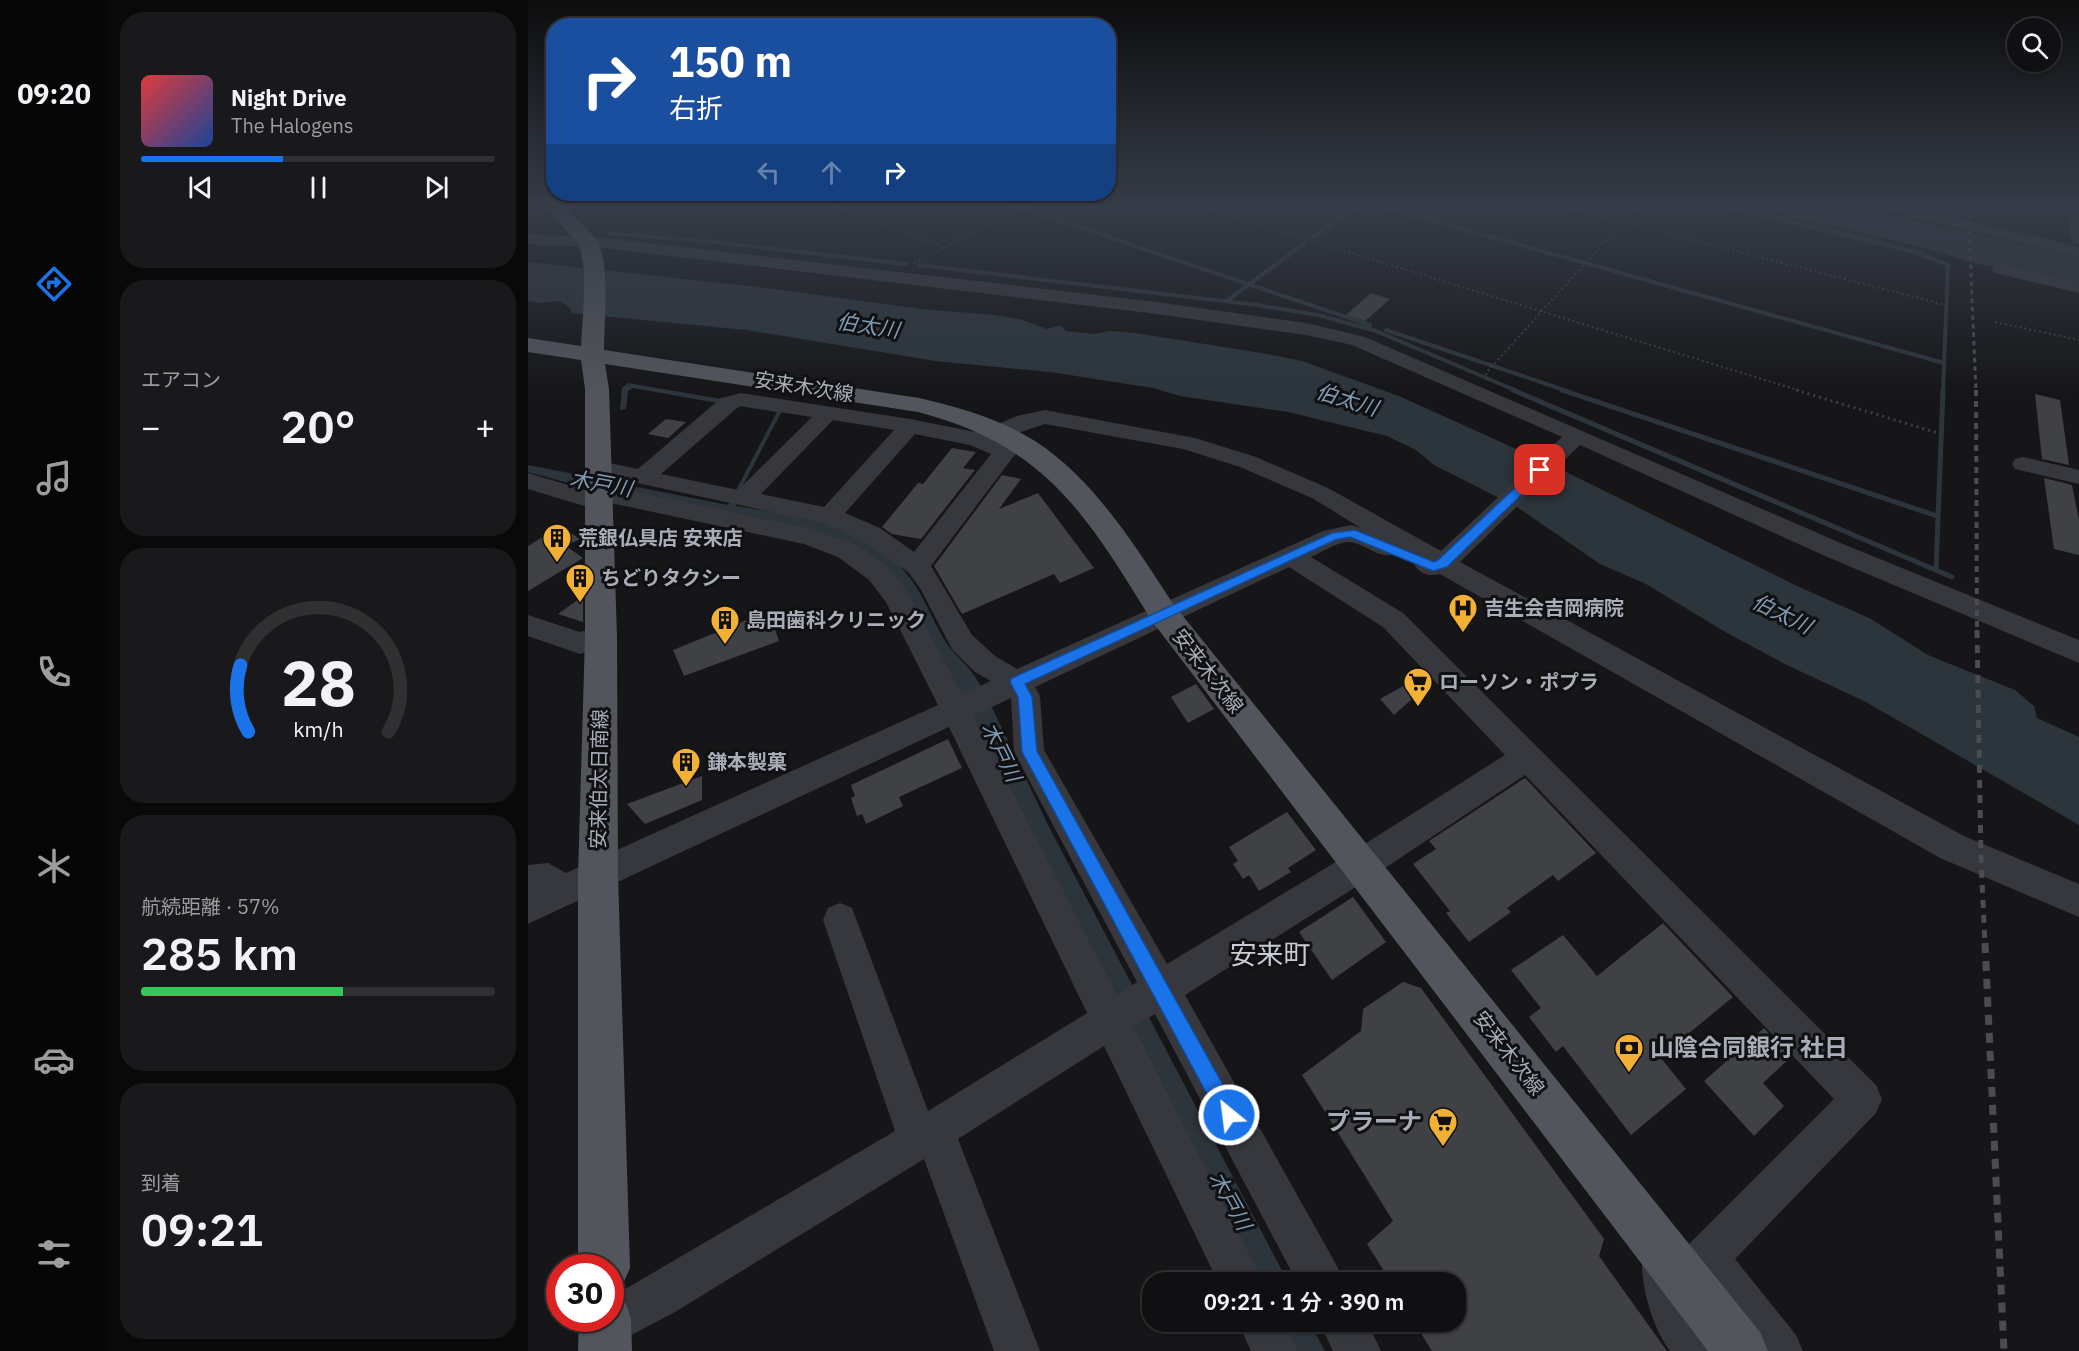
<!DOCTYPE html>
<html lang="ja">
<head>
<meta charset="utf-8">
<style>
	body { margin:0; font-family:"IBM Plex Sans","Noto Sans JP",sans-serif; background:#19191b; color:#f1f3f6; height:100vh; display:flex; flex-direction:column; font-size:22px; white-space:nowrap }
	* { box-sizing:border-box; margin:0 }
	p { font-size:20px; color:#9c9d9f }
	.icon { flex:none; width:33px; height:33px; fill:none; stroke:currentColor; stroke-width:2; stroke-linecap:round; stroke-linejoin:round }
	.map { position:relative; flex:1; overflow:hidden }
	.drawer { display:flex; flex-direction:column; gap:12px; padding:12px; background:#09090a; width:420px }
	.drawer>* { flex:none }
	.banner { position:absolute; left:18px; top:18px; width:570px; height:183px; border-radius:24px; box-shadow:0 2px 4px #0004,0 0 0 2px #303032; background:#1a4fa0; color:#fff; overflow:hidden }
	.tools { position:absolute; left:1479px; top:18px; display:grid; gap:12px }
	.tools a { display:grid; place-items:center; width:54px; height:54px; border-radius:50%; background:#101012; box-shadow:0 2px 4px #0004,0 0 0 2px #303032; font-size:30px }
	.speed { position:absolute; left:18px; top:1254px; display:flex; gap:12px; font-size:30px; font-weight:700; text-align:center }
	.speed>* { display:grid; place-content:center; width:78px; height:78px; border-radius:50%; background:#101012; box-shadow:0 2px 4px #0004,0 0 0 2px #303032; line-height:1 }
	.speed .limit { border:9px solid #d22; background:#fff; color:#111 }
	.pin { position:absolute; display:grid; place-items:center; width:51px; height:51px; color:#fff; margin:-26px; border-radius:12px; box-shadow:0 3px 9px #0006 }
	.me { position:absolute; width:66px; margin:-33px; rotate:331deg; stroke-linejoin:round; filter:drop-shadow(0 0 4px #0008) }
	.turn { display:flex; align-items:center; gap:21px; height:126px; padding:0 24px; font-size:27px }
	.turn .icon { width:78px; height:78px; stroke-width:2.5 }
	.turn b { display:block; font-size:42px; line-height:51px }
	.lanes { display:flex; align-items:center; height:57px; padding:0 24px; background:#0003; justify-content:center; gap:30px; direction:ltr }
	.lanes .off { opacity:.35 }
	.big { font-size:45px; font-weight:600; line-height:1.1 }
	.drawer .card { flex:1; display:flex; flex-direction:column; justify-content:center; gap:9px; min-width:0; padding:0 21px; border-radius:24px; background:#19191b }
	.drawer .dial { align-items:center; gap:0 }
	.dial svg { height:156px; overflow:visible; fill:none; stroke:#303032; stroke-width:7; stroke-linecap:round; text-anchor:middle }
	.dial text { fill:#f1f3f6; stroke:none }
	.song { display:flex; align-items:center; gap:18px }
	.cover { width:72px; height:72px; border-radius:9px; background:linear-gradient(135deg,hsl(0 70% 55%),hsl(220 70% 35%)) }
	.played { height:6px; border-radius:3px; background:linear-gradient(90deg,#1a73e8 40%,#303032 40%) }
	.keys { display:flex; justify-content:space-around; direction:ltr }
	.heat { display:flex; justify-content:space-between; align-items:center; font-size:33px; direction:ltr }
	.charge { height:9px; border-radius:4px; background:linear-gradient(90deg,#34c759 57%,#303032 0) }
	.trip { position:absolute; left:614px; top:1272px; width:324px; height:60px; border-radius:24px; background:#101012; box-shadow:0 2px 4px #0004,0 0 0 2px #303032; font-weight:600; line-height:60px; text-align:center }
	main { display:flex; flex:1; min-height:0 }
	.tabs { display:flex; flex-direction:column; width:108px; justify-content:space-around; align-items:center; background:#060607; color:#9c9d9f }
	.tabs .icon { width:42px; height:42px }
	.tabs .current { color:#1a73e8 }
	.tabs b { font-size:27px; color:#f1f3f6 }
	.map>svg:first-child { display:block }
	.water { fill:#2c353c }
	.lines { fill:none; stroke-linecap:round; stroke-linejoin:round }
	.stream-far1 { stroke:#2c353c; stroke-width:4 }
	.stream { stroke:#2c353c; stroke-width:5 }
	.building { fill:#404145 }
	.path-far1 { stroke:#3d3f44; stroke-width:2; stroke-dasharray:2 3; stroke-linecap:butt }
	.path { stroke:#3d3f44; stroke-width:3; stroke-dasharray:2 4; stroke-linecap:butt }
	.minor { fill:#37383d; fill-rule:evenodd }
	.major { fill:#53555c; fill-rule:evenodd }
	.rail-far3 { stroke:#4a4c52; stroke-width:3; stroke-dasharray:4.5 4; stroke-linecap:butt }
	.rail-far2 { stroke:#4a4c52; stroke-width:4; stroke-dasharray:6 5; stroke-linecap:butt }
	.rail-far1 { stroke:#4a4c52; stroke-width:5; stroke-dasharray:8 7; stroke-linecap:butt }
	.rail { stroke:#4a4c52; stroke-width:7; stroke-dasharray:10 8; stroke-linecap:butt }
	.route { fill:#1a73e8; stroke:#114b97; stroke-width:1.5 }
	.labels { text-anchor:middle; stroke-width:6; stroke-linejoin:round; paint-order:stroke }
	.street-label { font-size:20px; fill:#a8adb8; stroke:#111113 }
	.poi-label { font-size:20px; font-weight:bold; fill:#a8adb8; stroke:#111113; text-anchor:start }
	.water-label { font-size:21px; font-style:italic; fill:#7f9bb3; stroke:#111113 }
	.near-poi-label { font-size:24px; font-weight:bold; fill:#a8adb8; stroke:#111113; text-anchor:start }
	.near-quarter-label { font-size:27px; fill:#c9ccd4; stroke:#111113 }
</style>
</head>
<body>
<main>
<nav class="tabs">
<b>09:20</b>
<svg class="icon current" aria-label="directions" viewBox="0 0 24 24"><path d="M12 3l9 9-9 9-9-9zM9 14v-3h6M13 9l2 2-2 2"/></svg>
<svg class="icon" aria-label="music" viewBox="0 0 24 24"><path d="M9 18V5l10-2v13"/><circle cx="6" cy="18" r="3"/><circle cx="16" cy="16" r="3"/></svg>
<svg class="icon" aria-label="phone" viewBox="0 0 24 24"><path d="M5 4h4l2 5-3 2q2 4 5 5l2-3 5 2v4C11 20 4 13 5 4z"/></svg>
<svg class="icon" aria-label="climate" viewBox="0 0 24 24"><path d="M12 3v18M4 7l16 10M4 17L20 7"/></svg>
<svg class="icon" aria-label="car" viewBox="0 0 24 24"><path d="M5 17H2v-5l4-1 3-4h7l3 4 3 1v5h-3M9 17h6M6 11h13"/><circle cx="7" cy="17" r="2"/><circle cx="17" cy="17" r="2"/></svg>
<svg class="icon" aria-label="filters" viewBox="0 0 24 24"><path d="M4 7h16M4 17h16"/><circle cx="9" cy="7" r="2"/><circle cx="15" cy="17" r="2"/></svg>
</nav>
<section class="drawer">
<div class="card">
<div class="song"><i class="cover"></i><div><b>Night Drive</b><p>The Halogens</p></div></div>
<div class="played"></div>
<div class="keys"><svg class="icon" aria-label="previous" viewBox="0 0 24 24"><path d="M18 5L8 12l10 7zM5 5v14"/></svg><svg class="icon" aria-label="pause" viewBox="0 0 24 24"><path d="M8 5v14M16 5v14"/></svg><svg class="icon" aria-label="next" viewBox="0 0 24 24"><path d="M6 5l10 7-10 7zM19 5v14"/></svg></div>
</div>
<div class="card"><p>エアコン</p>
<div class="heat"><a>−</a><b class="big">20°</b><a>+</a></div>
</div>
<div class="card dial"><svg viewBox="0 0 100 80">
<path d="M14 69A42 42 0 1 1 86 69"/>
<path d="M14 69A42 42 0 0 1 10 35" stroke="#1a73e8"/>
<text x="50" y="56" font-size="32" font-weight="700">28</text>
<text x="50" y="72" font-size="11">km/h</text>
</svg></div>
<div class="card"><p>航続距離 · 57%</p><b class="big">285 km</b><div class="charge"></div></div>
<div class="card"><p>到着</p><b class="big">09:21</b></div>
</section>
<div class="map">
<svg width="1551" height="1351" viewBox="0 0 1551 1351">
	<rect width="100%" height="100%" fill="#161618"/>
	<g class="water">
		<polygon points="1215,205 1317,205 1551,257 1551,284 1447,263 1400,249"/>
		<polygon points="0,262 231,287 394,309 467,315 492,319 519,329 532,325 538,331 566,334 581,331 607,333 734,353 774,361 871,396 1028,467 1269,586 1343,619 1400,655 1487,690 1506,706 1509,718 1551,737 1551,825 1338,702 1261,666 1199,633 1118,584 1072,564 989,507 906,465 888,450 859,436 760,412 652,396 625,388 522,372 407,361 218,330 44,313 42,308 32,301 12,303 0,301"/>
		<polygon points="100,383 199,400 195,404 105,388 100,391 98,409 92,410 94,388"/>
		<polygon points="205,405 255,409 211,493 207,492 249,412"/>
		<polygon points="0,465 67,478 66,490 0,472"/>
		<path d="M76,478L94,484L200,505L203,500L208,501V506C267,515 337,524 378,573C396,594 404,621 419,644C423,650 429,655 434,661C444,671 451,682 458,694L435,704L377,594L293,533L237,519L76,489Z"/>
		<polygon points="459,697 521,827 612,1000 593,1012 437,707"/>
		<polygon points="614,1004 760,1282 733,1282 594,1017"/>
		<polygon points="752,1322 781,1322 797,1351 767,1351"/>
	</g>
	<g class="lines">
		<g class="stream-far1">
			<polyline points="485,205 842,325"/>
			<polyline points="849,205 1416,363"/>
			<polyline points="1191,205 1390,253 1420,265 1415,391"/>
			<polyline points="80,233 185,242 378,264"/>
			<polyline points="786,237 830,205"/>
			<polyline points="391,265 729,305 790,315 848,331 989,391"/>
			<polyline points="699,301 776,244"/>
			<polyline points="858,330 1039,391"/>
		</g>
		<g class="stream">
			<polyline points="985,390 1424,577"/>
			<polyline points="1034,390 1409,516"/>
			<polyline points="1408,570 1415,390"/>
		</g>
	</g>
	<g class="building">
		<polygon points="843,293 862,299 837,321 818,315"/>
		<polygon points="1507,394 1532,400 1541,465 1514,459"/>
		<polygon points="138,419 158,422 140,438 120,434"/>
		<polygon points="424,448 448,452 435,468 447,470 393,539 364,534 354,527 390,483 395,484"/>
		<polygon points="474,475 493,479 471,509 510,493 566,568 532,583 526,574 434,614 406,566"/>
		<polygon points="1516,478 1544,485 1551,520 1551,555 1526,549"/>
		<polygon points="35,528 52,539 38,546 55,558 0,591 0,546 16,536 20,538"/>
		<polygon points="55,596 55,622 30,614"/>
		<polygon points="241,611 251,641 156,676 145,650"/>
		<polygon points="897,674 904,681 866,715 852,699"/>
		<polygon points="668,684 686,709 660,723 643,697"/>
		<polygon points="420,739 434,768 371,797 375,806 338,824 334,814 329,816 323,798 327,796 323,785"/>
		<polygon points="174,776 174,800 117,824 99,804"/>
		<polygon points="997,778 1068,853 1030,881 1025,875 979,908 983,912 941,942 918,913 922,911 885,864 908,849 901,841"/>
		<polygon points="759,812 788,850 760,868 763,872 731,891 721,875 715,879 705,864 710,861 701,847"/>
		<polygon points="825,897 858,942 804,980 771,932"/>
		<polygon points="1135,923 1205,997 1132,1057 1158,1089 1103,1135 1035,1046 1028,1052 1001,1017 1013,1008 983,970 1035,935 1069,976"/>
		<polygon points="875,982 893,988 1076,1239 1071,1256 1139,1351 904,1351 886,1322 927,1322 927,1282 863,1282 839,1244 865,1221 774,1075 833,1031 835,1009"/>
		<polygon points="1236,1028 1263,1057 1235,1083 1256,1106 1226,1136 1176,1081"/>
	</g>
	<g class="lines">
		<g class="path-far1">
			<polyline points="305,205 416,247"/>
			<polyline points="667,205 1273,391"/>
			<polyline points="1030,205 1417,305"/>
			<polyline points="1204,205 1398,252"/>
			<polyline points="386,263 497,205"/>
			<polyline points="696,301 826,205"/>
			<polyline points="1467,322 1551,340"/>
			<polyline points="960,380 958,373 1110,205"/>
		</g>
		<polyline class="path" points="1268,390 1410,433"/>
		<g class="minor">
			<polygon points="1344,205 1374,205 1551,247 1551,257 1346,208"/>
			<path d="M1551,205V244L1545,243C1540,233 1539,216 1545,207Z"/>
			<path d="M0,234L76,238L621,301L778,323L837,337L1315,544L1551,640V663L1297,556L1052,445L932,562L1436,836L1551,884V917L1412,858L912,574C901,577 892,574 886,564L888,560L871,550L868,554C849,560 836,541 818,542C806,544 794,552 783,557L875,613L1348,1085L1354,1099L1348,1113L1207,1259L1268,1335L1275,1351H1223L1177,1291L1165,1297C1170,1318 1185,1332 1193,1351H1142C1126,1330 1115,1293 1114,1267C1114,1261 1118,1255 1120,1249L1136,1243L1153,1252L1306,1099L997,775L845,876L657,995L809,1266L815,1282H769L627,1014L606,1027L735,1282H690L576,1046L430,1139L512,1351H466L396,1159L147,1312L77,1349L61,1342L54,1326L57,1318H82V1298L367,1131L295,920L300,908L312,903L324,908L400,1111L559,1013L421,727L0,924V865L20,863L38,873L410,705L358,602L341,580L310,557L276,544L78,502L56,506L0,489V473L57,490L69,484L281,528L328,545L359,566L378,590L434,694L463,681L447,672L424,649L392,588L380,572L334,540L295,523L63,473L59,468L63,463L71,461L110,469L193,398L213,393L382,419L448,432L476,443L491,436L499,438L502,443L485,457L403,566L444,635L467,656L489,669L795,531L823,525L833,528L784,498L712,467L655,449L517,424L471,439L463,437L460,432L463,427L489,416L517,410L667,438L728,457L800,488L913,551L1034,437L824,345L778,335L621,313L76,248L0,244ZM214,406L284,417L210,490L133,474L209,408ZM305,420L366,430L296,507L233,494ZM387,434L442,445L463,454L386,552L352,528L317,513ZM761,567L855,627L977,755L821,854L639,964L516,750L512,696L507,687ZM483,698L486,752L609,982L589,995L445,716Z"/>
			<polygon points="1473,264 1551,283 1551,293 1467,273 1464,269 1467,265"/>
			<polygon points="1495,457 1551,470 1551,484 1487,469 1484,464 1487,459"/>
			<polygon points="0,615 52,632 73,627 83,630 87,637 83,644 52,654 0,636"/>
			<polygon points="710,1322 757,1322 770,1351 723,1351"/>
			<polygon points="791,1322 839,1322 853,1351 805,1351"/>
		</g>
		<g class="major">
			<path d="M16,205H36C47,217 62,229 70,244C82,264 76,324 76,350L391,398C431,407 472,419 507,441C567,480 607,546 646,605L1232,1332L1240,1351H1180L624,621C559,516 518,445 390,412L77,364L81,389L89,637L90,875L102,1268L94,1286L82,1291V1268H50V875L57,637V389L53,360L0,352V338L53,346C54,321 61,266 50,244Z"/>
			<polygon points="82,1294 96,1299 103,1318 104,1351 50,1351 51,1318 82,1318"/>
		</g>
		<polyline class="rail-far3" points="1440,205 1448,391"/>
		<polyline class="rail-far2" points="1448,390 1449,632"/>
		<polyline class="rail-far1" points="1449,630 1453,859 1457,945"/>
		<polyline class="rail" points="1457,943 1476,1351"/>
	</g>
	<linearGradient id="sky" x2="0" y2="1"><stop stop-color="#0c0c0d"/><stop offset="0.52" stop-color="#363c48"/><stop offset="1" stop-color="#363c48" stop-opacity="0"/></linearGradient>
	<rect width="1551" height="394" fill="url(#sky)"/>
	<polygon class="route" points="1012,467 1016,468 1016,473 919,567 905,571 822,537 807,540 497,684 504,696 509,751 708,1108 711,1115 708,1122 701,1125 694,1122 494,752 490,697 482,682 484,678 804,533 827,530 906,562 910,560 1008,468"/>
	<defs>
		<g id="building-pin" transform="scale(1.5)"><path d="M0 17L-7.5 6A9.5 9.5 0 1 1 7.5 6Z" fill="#f2b134" stroke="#111113"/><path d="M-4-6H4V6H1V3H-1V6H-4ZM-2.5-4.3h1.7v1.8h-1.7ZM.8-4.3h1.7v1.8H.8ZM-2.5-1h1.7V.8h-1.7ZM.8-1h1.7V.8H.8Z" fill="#111"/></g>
		<g id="hospital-pin" transform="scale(1.5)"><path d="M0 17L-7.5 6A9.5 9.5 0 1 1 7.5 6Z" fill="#f2b134" stroke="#111113"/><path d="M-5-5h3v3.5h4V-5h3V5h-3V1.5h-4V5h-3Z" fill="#111"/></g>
		<g id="supermarket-pin" transform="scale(1.5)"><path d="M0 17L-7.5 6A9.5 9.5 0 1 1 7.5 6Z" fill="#f2b134" stroke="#111113"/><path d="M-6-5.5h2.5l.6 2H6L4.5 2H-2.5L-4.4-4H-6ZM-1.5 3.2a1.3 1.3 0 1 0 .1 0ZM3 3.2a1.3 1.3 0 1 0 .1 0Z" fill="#111"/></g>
		<g id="bank-pin" transform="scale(1.5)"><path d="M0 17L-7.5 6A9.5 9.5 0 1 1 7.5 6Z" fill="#f2b134" stroke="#111113"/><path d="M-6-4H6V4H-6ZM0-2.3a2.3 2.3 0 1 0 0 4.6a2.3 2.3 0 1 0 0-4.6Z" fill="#111"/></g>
	</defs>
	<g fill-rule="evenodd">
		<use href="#building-pin" x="29" y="538"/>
		<use href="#building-pin" x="52" y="578"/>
		<use href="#hospital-pin" x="935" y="608"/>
		<use href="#building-pin" x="197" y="620"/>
		<use href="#supermarket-pin" x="890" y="682"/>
		<use href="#building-pin" x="158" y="762"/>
		<use href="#bank-pin" x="1101" y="1048"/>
		<use href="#supermarket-pin" x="915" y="1122"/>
	</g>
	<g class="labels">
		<g class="street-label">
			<text transform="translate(276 387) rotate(9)" y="7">安来木次線</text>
			<text transform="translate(680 671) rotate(52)" y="7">安来木次線</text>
			<text transform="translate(71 779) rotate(-89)" y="7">安来伯太日南線</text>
			<text transform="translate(981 1053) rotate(52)" y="7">安来木次線</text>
		</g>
		<g class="poi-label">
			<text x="50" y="545">荒銀仏具店 安来店</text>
			<text x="73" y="585">ちどりタクシー</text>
			<text x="956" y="615">吉生会吉岡病院</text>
			<text x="218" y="627">島田歯科クリニック</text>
			<text x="911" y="689">ローソン・ポプラ</text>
			<text x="179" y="769">鎌本製菓</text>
		</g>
		<g class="water-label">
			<text transform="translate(340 326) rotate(9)" y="7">伯太川</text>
			<text transform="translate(819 400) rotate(17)" y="7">伯太川</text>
			<text transform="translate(73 484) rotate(10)" y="7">木戸川</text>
			<text transform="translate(1254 614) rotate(26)" y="7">伯太川</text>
			<text transform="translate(473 752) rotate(64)" y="7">木戸川</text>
			<text transform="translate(702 1201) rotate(61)" y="7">木戸川</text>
		</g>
		<g class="near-poi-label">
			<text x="1122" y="1056">山陰合同銀行 社日</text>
			<text x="894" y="1130" text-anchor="end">プラーナ</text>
		</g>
		<g class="near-quarter-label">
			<text x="742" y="964">安来町</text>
		</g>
	</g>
</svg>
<div class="tools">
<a><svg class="icon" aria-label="search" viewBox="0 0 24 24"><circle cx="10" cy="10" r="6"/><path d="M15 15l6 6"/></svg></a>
</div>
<div class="speed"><div class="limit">30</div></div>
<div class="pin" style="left:1012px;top:470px;background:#d93025"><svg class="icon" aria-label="arrive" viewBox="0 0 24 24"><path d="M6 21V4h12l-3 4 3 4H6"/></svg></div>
<svg class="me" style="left:701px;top:1115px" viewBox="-20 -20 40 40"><circle r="17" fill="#1a73e8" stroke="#fff" stroke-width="3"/><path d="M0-11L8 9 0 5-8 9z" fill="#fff"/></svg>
<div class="trip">09:21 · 1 分 · 390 m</div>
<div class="banner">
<div class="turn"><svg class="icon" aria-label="right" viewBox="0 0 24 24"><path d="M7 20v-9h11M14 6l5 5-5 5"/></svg><div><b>150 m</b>右折</div></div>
<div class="lanes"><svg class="icon off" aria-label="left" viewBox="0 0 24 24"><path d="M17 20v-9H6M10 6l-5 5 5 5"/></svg><svg class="icon off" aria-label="ahead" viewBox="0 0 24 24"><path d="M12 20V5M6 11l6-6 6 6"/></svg><svg class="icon" aria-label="right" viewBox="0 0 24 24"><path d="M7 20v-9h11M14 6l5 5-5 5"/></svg></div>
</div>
</div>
</main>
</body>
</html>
